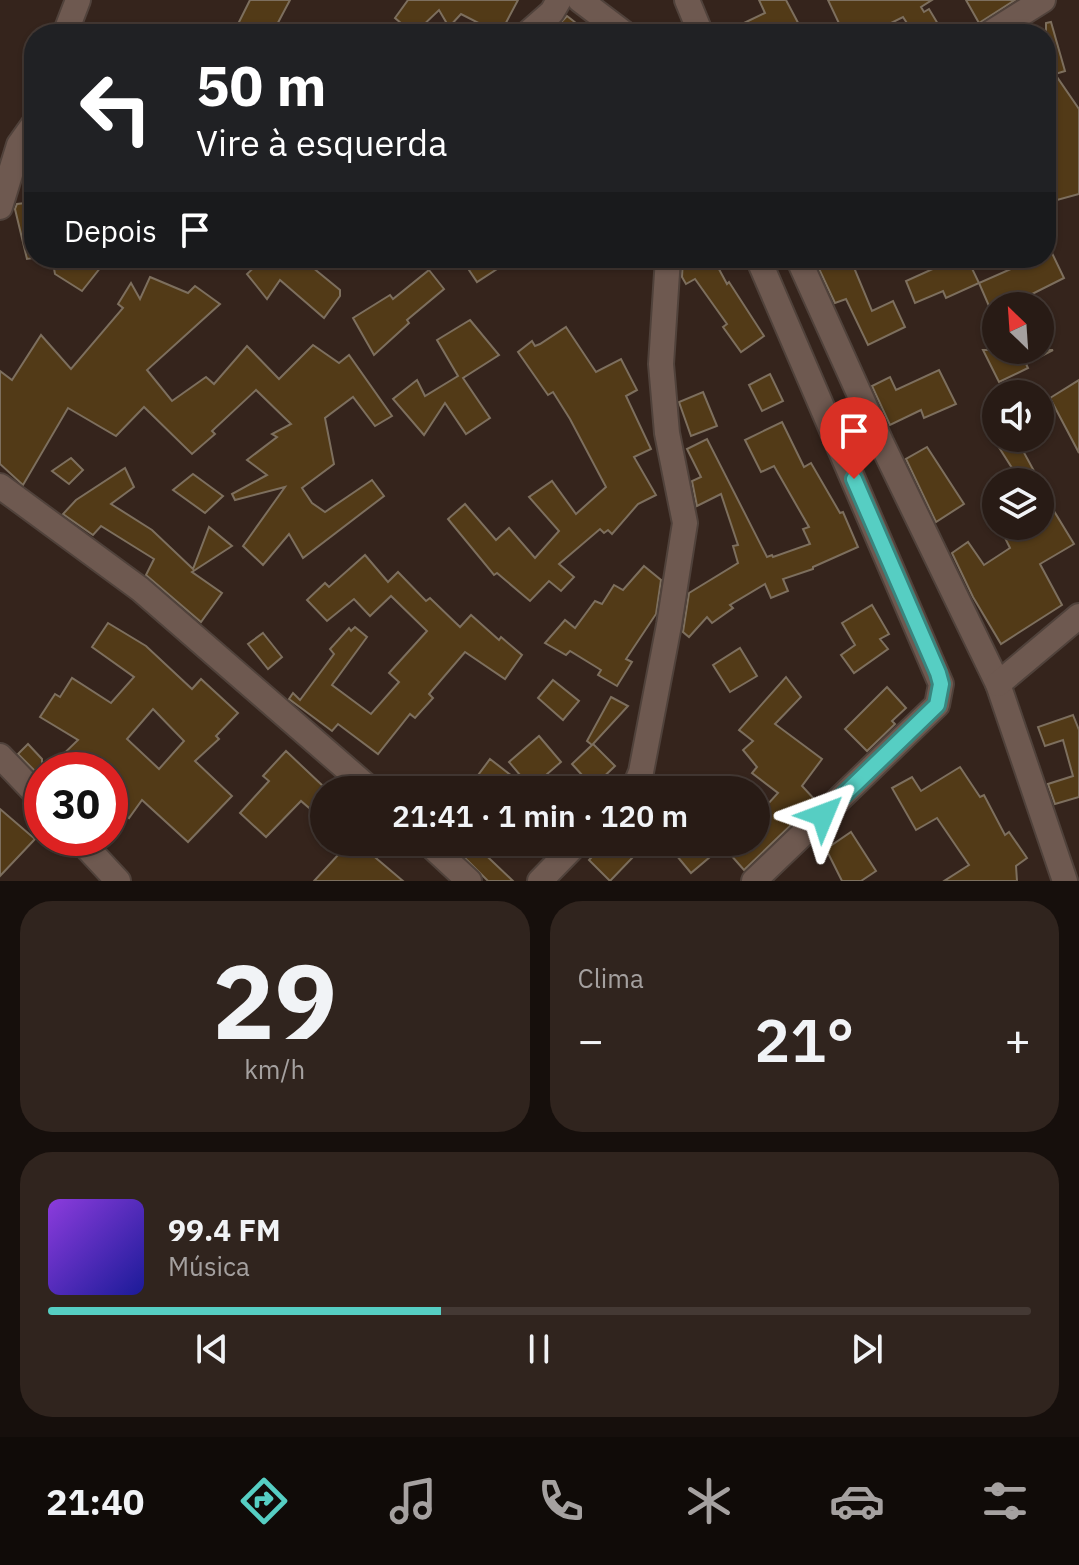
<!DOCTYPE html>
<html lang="pt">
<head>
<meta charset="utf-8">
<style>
	body { margin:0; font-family:"IBM Plex Sans",sans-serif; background:#30241e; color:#f1f3f6; height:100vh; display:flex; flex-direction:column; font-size:30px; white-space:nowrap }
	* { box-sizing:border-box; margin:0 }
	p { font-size:26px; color:#a5a1a0 }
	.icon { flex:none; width:44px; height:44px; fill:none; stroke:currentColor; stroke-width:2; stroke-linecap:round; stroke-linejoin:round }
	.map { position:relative; height:881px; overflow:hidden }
	.details { display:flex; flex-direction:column; gap:20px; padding:20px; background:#160f0c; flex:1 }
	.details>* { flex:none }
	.top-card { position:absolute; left:24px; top:24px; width:1032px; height:244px; border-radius:32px; box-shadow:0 2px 6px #0004,0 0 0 2px #443934; background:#202124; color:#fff; overflow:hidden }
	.needle { width:52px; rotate:335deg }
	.tools { position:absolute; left:982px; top:292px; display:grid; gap:16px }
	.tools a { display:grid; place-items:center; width:72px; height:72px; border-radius:50%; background:#281b15; box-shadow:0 2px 6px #0004,0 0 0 2px #443934; font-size:40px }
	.speed { position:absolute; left:24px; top:752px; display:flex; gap:16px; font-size:40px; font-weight:700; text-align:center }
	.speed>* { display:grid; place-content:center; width:104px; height:104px; border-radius:50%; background:#281b15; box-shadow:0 2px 6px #0004,0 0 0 2px #443934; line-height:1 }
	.speed .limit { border:12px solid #d22; background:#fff; color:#111 }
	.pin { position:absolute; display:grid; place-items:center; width:68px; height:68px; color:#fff; margin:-82px -34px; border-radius:50% 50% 50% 0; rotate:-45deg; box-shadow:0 0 8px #0007 }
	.pin .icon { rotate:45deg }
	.me { position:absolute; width:88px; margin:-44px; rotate:46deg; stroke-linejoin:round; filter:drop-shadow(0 0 6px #0008) }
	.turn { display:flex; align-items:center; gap:28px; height:168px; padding:0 40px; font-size:36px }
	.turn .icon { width:104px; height:104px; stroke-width:2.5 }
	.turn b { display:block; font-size:56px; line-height:68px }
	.then { display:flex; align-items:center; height:76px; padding:0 40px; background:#0003; gap:16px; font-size:30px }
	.big { font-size:60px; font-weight:600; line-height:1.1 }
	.details .tile { flex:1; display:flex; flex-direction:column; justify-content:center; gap:12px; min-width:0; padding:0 28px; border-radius:32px; background:#30241e }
	.details .dial { align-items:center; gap:0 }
	.dial b { font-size:104px; line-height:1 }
	.song { display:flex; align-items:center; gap:24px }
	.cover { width:96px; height:96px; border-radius:12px; background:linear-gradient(135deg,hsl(270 70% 55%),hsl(240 70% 35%)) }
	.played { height:8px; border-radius:4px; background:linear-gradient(90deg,#56cec3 40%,#443934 40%) }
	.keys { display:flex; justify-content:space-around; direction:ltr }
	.heat { display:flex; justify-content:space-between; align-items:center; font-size:44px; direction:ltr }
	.details .tiles { flex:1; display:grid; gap:20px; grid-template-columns:1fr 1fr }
	.tile:last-child { grid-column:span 2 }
	.trip { position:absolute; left:310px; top:776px; width:460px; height:80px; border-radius:40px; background:#281b15; box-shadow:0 2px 6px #0004,0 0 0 2px #443934; font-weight:600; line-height:80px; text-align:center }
	.menu { display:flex; height:128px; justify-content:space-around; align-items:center; background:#100b08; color:#a5a1a0 }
	.menu .icon { width:56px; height:56px }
	.menu .on { color:#56cec3 }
	.menu b { font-size:36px; color:#f1f3f6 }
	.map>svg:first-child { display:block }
	.building { fill:#523a17; stroke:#7d6f5e; stroke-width:2; fill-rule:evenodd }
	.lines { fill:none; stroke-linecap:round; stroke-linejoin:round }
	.minor-casing { stroke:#50423b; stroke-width:28 }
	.minor { stroke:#6e5950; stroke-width:24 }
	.route-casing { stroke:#38867f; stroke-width:20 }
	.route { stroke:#56cec3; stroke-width:14 }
</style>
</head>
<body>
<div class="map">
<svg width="1079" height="881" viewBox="0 0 1079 881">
	<rect width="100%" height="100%" fill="#35241c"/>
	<g class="building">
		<polygon points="250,0 290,0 272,34 233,34"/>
		<polygon points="408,0 518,0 500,34 461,14 449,27 439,10 414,34 395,18"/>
		<polygon points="759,0 786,0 804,34 721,34 765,13"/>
		<polygon points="828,0 932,0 921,7 924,12 929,9 944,34 914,34 903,17 869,34 844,34"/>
		<polygon points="966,0 1015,0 979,23"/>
		<polygon points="567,16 590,34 550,34"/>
		<polygon points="1051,22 1065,71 1055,74 1079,109 1079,194 1046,203 1046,173 1056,171 1046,141 1046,23"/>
		<polygon points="34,202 34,258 27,259 15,209 17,204"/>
		<polygon points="1051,251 1064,278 1030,295 1032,300 1019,306 989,306 979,283 1036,258 1046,258 1046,253"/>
		<polygon points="52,258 108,258 82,291 55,274"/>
		<polygon points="264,258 301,258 340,290 340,296 324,318 280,280 267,299 247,274"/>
		<polygon points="461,258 514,258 477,282"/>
		<polygon points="683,258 713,258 727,284 729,282 764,336 741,352 723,327 727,324 695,279 686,284 682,277"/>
		<polygon points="814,258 850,258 872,311 893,301 905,327 868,345 846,299 835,303"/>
		<polygon points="957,258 967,258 979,283 946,298 943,291 915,303 906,281"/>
		<polygon points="429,270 444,289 407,320 409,323 374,355 353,318 390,295 393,299"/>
		<polygon points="150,277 188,293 195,286 220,304 147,370 172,401 206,377 214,384 247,346 279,379 313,345 339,363 349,355 392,416 375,426 353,397 325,418 334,464 302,488 312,503 325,512 372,480 384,496 303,558 289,534 263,565 243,546 285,487 235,500 232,494 267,475 247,460 277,437 272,434 291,424 256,390 212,431 215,434 192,454 144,407 116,436 68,408 23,485 0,464 0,371 12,380 41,335 71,369 123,308 118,304 131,283 140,299"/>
		<polygon points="470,320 499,355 463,378 490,418 466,434 445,403 424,435 393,399 417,380 425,396 458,376 437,340"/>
		<polygon points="566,327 596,372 621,359 637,390 626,396 651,449 634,457 656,495 638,504 612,534 608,530 604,533 600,529 559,564 574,577 561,591 549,581 530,601 497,573 494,575 448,519 465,504 496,540 509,528 535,558 559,531 529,497 552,481 576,514 606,487 570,419 553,392 548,395 518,352 532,341 535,346 540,344"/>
		<polygon points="983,350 1053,350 1026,364 1028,368 999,382"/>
		<polygon points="939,370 956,404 924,418 921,410 890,425 872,386 890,377 896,390"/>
		<polygon points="770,374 783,401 762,411 749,385"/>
		<polygon points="1079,380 1079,453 1050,398"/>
		<polygon points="703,392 717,426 691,436 679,402"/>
		<polygon points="782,422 804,467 811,463 840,513 843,512 858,547 813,567 813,569 783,579 788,591 771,598 765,584 730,605 733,608 712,623 707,617 689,637 683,632 689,593 738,563 733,546 738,545 721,494 697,506 692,481 701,477 687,449 707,439 767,557 772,555 773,557 810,544 803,529 809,527 774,466 761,472 745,440"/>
		<polygon points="993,438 1016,438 1040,482 1021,482"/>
		<polygon points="927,447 964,504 936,522 906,459"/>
		<polygon points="71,458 83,470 69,484 52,471"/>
		<polygon points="125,468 134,487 111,504 152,530 193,569 209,527 232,546 192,572 222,593 201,622 146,575 154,559 101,526 93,535 63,514 76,500"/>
		<polygon points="193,474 223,496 205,513 173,490"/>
		<polygon points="1040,488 1074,544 1040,564 1062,605 1001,644 973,597 952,553 968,542 984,565 1010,548 1003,534 1018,526 1040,526"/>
		<polygon points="365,555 388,582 398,572 426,601 430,598 460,627 471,615 499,640 501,637 522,655 505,679 465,652 429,694 433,698 415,718 410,714 378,754 338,724 332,731 289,699 293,693 300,700 334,654 330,649 349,628 351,631 355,627 367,637 332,685 371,714 399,682 389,673 427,631 391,596 370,616 354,599 327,621 307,600 325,583 329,587"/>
		<polygon points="644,566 661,580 656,614 626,659 632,662 617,686 598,675 601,670 570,651 566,655 545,643 565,620 575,628 595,601 602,604 614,585 623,590"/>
		<polygon points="872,605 889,634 880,639 888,649 854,673 841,655 855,645 842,623"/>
		<path d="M108,623L146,646L192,689L201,679L238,713L216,736L219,739L195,761L232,796L188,842L142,800L129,818L110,804V770H47L78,740L40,717L55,694L60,697L72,678L111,703L134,677L92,647ZM153,709L184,741L159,769L127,739Z"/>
		<polygon points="263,633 282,657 268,669 248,644"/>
		<polygon points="740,648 757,676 730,692 713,665"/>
		<polygon points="786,677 801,697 775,724 822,759 802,786 816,801 744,870 723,846 691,873 672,850 681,842 756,842 756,817 778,793 752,773 757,767 743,750 753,741 739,730"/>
		<polygon points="553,680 579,701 563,720 538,698"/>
		<polygon points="887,687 906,708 892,721 895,724 867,751 845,729"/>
		<polygon points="611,697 628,706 593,744 615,766 593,787 572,764 592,745 587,741"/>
		<polygon points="1073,715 1079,730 1079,797 1055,804 1048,784 1073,776 1063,740 1045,746 1038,727"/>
		<polygon points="539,736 561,762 531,788 509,762"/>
		<polygon points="28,744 42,759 42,778 18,754"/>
		<polygon points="286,751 324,787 324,821 301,801 266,837 240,813 269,781 263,776"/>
		<polygon points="490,759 512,776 501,790 467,790"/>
		<polygon points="960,767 980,797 984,795 1005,835 1009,832 1027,858 1016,866 1017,881 944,881 969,865 937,818 916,830 892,788 912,777 921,791"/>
		<polygon points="0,809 35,839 0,876"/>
		<polygon points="851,832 876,871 861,881 842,881 826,849"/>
		<polygon points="350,842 357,842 403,881 314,881"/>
		<polygon points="449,842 472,842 513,881 488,881"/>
		<polygon points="606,842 617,842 633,857 610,881 589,860"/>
	</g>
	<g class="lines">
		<g class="minor-casing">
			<g id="minor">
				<polyline points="580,0 625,34"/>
				<polyline points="687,0 701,34"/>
				<polyline points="65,34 78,0"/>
				<polyline points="527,34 552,12 559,0"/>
				<polyline points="989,34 1043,0"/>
				<polyline points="0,207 19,145 34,124"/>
				<polyline points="798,258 881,442 998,684 1065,881"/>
				<polyline points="0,486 140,589 371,790"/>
				<polyline points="998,684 1079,616"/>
				<polyline points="0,756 42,800"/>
				<polyline points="629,790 636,784 641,772 669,625 685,523 667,433 661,364 668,258"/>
				<polyline points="78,838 118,881"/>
				<polyline points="427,842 469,881"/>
				<polyline points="540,881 578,842"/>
				<polyline points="754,881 937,705 941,684 758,258"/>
			</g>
		</g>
		<use href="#minor" class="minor"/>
	</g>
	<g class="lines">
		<g class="route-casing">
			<polyline id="route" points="823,815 937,705 941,684 938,673 854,479"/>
		</g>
		<use href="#route" class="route"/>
	</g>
</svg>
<div class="tools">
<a><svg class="needle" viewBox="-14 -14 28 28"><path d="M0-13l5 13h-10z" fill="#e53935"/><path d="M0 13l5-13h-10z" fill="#a5a1a0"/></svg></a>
<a><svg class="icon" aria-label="sound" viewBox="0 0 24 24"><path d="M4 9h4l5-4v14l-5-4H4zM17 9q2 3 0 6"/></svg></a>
<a><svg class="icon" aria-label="layers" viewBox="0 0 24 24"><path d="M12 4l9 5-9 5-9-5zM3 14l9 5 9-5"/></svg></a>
</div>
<div class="speed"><div class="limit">30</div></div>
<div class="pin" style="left:854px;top:479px;background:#d93025"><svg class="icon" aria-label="arrive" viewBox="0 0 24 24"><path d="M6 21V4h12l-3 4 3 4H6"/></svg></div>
<svg class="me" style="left:823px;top:815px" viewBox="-20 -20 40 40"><path d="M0-17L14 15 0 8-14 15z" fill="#56cec3" stroke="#fff" stroke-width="4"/></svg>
<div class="trip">21:41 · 1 min · 120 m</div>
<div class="top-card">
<div class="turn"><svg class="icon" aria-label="left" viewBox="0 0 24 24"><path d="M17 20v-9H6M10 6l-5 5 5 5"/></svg><div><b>50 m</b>Vire à esquerda</div></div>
<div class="then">Depois<svg class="icon" aria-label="arrive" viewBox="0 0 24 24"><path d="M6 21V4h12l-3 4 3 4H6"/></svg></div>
</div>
</div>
<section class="details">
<div class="tiles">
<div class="tile dial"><b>29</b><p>km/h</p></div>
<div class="tile"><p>Clima</p>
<div class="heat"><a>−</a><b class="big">21°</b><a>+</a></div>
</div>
<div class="tile">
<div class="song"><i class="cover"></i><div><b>99.4 FM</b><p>Música</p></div></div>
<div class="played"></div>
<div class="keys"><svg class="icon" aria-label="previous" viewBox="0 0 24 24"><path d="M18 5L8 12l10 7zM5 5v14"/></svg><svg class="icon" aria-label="pause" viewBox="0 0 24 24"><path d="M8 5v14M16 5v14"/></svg><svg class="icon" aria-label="next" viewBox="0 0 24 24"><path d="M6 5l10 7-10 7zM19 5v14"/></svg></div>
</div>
</div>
</section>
<nav class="menu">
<b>21:40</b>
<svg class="icon on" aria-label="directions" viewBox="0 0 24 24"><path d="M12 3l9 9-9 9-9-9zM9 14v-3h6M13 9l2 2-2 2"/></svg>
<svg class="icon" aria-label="music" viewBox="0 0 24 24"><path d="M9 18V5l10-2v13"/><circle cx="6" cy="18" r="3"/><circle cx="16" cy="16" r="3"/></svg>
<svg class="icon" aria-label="phone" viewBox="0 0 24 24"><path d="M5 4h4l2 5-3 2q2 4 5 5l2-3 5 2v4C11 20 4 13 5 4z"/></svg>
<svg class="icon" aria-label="climate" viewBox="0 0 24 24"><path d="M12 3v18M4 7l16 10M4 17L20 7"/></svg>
<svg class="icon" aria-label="car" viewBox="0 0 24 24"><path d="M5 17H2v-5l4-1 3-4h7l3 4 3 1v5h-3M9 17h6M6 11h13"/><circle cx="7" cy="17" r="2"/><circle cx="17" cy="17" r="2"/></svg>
<svg class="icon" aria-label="filters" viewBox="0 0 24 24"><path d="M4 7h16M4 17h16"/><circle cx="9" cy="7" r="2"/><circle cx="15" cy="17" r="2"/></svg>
</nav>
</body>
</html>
